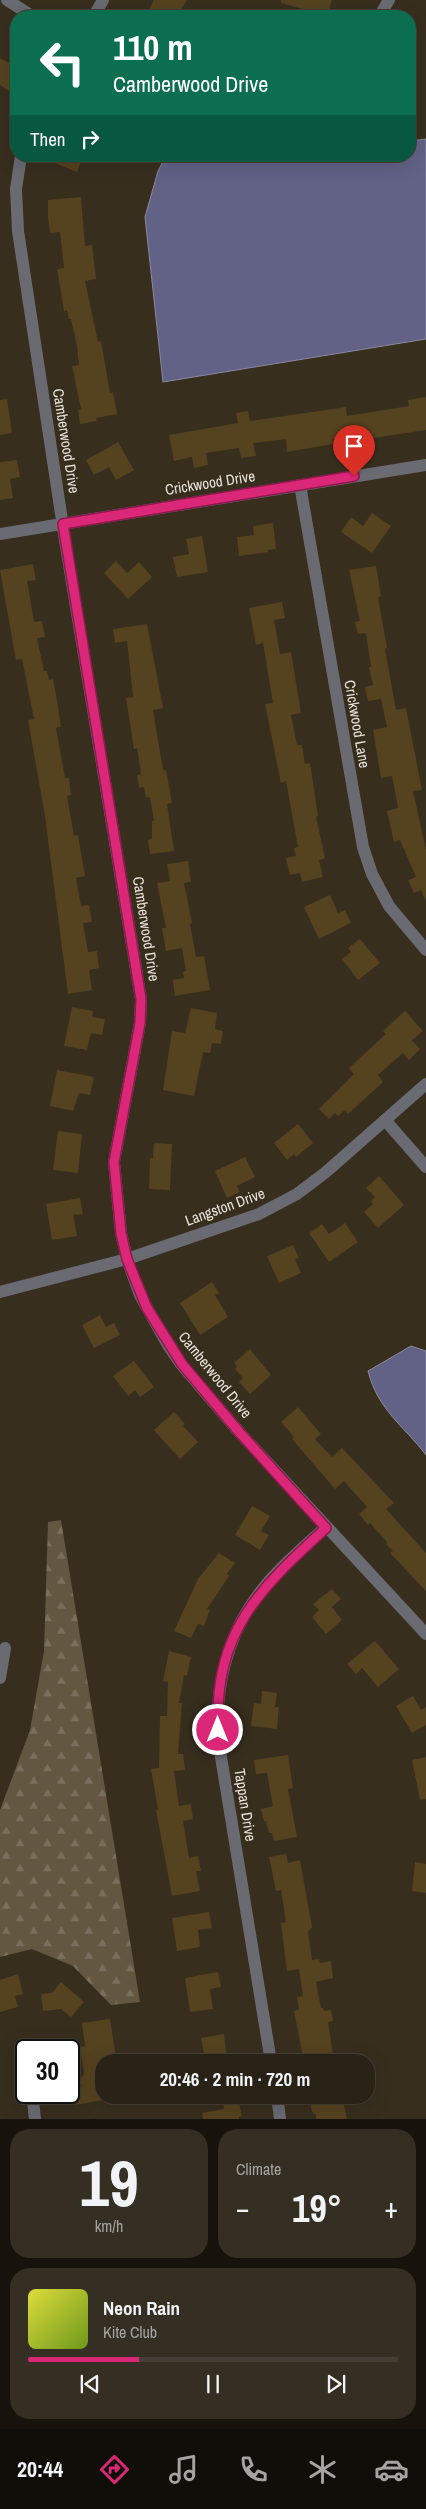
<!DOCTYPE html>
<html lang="en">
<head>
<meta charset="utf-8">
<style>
	body { margin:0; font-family:"Archivo Narrow",sans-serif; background:#352f23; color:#f1f3f6; height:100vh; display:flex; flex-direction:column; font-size:19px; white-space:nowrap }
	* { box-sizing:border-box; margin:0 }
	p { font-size:16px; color:#a5a4a1 }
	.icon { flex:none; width:28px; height:28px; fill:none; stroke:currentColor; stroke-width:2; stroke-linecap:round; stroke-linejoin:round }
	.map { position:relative; height:2119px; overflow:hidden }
	.side { display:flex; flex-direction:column; gap:10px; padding:10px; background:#17130c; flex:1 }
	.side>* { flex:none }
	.hud { position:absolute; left:10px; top:10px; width:406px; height:152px; border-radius:20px; box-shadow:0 5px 20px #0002,0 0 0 1px #453f35; background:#0b6e4f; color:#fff; overflow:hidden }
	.speed { position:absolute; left:15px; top:2039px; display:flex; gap:10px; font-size:25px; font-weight:700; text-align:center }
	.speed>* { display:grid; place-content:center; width:65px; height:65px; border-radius:50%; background:#292216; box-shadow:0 5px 20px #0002,0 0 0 1px #453f35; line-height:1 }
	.speed .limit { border:2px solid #111; border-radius:8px; background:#fff; color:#111 }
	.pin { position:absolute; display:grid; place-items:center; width:42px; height:42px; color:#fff; margin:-51px -21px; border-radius:50% 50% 50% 0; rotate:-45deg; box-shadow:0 0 5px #0007 }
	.pin .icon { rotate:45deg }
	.me { position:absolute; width:55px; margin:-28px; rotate:0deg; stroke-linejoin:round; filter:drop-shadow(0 0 4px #0008) }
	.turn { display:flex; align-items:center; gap:18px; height:105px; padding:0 20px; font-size:22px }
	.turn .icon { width:65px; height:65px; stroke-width:2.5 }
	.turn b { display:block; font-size:35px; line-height:42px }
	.then { display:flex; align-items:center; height:48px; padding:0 20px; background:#0003; gap:10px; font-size:19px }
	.big { font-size:38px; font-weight:700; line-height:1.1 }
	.side .card { flex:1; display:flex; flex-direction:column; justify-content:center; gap:8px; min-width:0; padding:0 18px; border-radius:20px; background:#352f23 }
	.side .dial { align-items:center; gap:0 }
	.dial b { font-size:65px; line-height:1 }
	.song { display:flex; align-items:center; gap:15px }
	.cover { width:60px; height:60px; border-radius:8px; background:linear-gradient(135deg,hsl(60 70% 55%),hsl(80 70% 35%)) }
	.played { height:5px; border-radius:2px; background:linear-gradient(90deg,#db2777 30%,#453f35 30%) }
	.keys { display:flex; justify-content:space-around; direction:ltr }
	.heat { display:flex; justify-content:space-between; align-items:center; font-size:28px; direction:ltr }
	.side .tiles { flex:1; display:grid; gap:10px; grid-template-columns:1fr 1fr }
	.card:last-child { grid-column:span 2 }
	.trip { position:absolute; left:95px; top:2054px; width:280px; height:50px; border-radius:20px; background:#292216; box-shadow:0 5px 20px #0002,0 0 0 1px #453f35; font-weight:700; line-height:50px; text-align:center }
	.menu { display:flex; height:80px; justify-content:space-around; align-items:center; background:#100e09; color:#a5a4a1 }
	.menu .icon { width:35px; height:35px }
	.menu .on { color:#db2777 }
	.menu b { font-size:22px; color:#f1f3f6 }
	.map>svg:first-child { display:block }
	.forest { fill:url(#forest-firs) }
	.water { fill:#616286; stroke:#8a899f }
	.building { fill:#55421f }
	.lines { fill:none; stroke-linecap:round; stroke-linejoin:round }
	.minor { stroke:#696a72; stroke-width:12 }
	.route-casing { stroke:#8e194d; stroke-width:12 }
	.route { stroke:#db2777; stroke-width:9 }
	.labels { text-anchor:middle; stroke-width:5; stroke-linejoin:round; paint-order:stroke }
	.street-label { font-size:15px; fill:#e9e4da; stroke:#372e1e }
</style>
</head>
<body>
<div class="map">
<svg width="426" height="2119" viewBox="0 0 426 2119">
	<defs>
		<pattern id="forest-firs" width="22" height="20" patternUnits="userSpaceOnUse" patternTransform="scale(1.25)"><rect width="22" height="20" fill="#635742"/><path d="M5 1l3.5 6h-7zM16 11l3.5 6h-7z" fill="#796f5d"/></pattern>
	</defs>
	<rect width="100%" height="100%" fill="#372e1e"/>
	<polygon class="forest" points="61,1520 140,2002 111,2005 73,1966 32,1949 0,1957 0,1810 30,1730 44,1651 48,1522"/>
	<g class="water">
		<polygon points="426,139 426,339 163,382 145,217 158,171 166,156 410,156 410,141"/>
		<path d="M411,1346L426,1351V1455C403,1425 378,1410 368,1371Z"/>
	</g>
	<g class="building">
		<polygon points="154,0 187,0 177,16 157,16 148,11"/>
		<polygon points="281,0 332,0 327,16 281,3"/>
		<polygon points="0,58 16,67 16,78 9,91 0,85"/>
		<polygon points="37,156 83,156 77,172"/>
		<polygon points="81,197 85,246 92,245 96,279 85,281 98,342 101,341 110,393 113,392 117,414 96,418 97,421 80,424 78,410 81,409 72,366 79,365 77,346 71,319 69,319 67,310 64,311 57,269 64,268 60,232 50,233 48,217 48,200"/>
		<polygon points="426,397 426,430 367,439 366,433 332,439 333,444 287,452 286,439 253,443 256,456 241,458 239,448 206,453 208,465 194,468 192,457 174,461 169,435 238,423 236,413 248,411 250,421 346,407 347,416 409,406 408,400"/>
		<polygon points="7,399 12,433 0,435 0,400"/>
		<polygon points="118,442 134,470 116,480 109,467 94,475 86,460"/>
		<polygon points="17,460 20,477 10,479 13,498 0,500 0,462"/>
		<polygon points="372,513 391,526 372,553 341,532 351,517 363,526"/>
		<polygon points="273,523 276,549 268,550 268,552 239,556 237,537 254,535 253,526"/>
		<polygon points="202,536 208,572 177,577 173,557 189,554 186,539"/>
		<polygon points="116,561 127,573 139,562 152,577 128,599 104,573"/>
		<polygon points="33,564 36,580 27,581 29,592 34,622 42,621 45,637 37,638 44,671 47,671 49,680 53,679 57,701 61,727 56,728 65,778 69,778 71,795 67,796 74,836 78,835 85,876 76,878 81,906 89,905 92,922 83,923 88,952 97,951 99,968 89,970 92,990 68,994 45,816 28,720 34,719 22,659 16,660 0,570"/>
		<polygon points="376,566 381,596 378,597 387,648 385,649 396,710 406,708 422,790 413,791 426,850 426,901 421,890 414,893 408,880 416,877 400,840 394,842 387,811 398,808 392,776 381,778 373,730 387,727 381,699 368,701 365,687 373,685 369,667 371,667 366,633 358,634 355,622 360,621 349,570"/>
		<polygon points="282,602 285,618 274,620 280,654 291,652 301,713 291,715 297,745 302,745 305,764 310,763 318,816 316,817 325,858 319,860 323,877 302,882 300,873 290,875 286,858 296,856 294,848 298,847 286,781 281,783 265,704 273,703 263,643 256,645 249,608"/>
		<polygon points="147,624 163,708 153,710 163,770 166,770 172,803 167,804 174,851 150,854 148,840 152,839 152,821 154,821 150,797 146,798 144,787 139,788 137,775 141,774 137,748 134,749 126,698 133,697 127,641 115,643 113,629"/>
		<polygon points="188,861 191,882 184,883 192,923 190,924 196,957 204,956 210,990 175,996 173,980 184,978 183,972 186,971 182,948 166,951 162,928 166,928 157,883 170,881 167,864"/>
		<polygon points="330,895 338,913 345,910 351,923 319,939 304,907"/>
		<polygon points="360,939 380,963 358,980 342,959 351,952 348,948"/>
		<polygon points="72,1007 93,1011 92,1017 105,1019 102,1035 91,1033 87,1050 64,1046"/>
		<polygon points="191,1008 217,1013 215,1029 223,1031 221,1044 212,1043 210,1053 203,1052 194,1096 163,1090 172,1031 185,1033"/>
		<polygon points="405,1011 423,1031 412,1040 420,1049 409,1060 403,1053 378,1075 383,1082 348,1114 345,1110 338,1116 335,1113 329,1119 319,1109 354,1074 349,1068 386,1034 383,1031"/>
		<polygon points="57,1070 94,1077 90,1095 79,1093 73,1111 50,1106"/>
		<polygon points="298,1124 313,1143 296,1157 294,1154 287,1160 274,1143"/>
		<polygon points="58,1131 82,1134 78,1173 53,1170"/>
		<polygon points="154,1143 172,1144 170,1190 149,1189 150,1158 153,1158"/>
		<polygon points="245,1157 255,1177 237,1186 240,1192 227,1198 215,1171"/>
		<polygon points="379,1176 404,1205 378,1228 364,1212 373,1204 371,1201 375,1197 366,1188"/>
		<polygon points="80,1198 83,1214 73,1215 77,1236 52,1240 46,1204"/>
		<polygon points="345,1223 358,1242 329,1262 309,1233 322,1224 329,1234"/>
		<polygon points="293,1245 299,1258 295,1259 301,1273 279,1283 267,1256"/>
		<polygon points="212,1282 219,1293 215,1295 228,1317 200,1335 180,1303"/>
		<polygon points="100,1315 106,1327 114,1323 120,1335 94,1348 82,1325"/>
		<polygon points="250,1349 271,1375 250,1394 239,1382 243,1378 235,1369 237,1367 234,1363"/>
		<polygon points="134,1361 154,1387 140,1397 135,1390 128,1396 113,1376"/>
		<polygon points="298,1407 321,1434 315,1439 332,1457 342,1448 394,1503 386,1509 426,1553 426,1591 390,1553 393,1551 386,1544 387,1542 370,1523 368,1525 359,1514 367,1507 344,1481 335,1489 292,1439 294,1437 281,1422"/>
		<polygon points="174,1412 185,1424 183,1426 198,1442 180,1459 154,1430"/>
		<polygon points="252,1506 270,1516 261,1531 269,1535 260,1550 235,1535"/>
		<polygon points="219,1553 235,1563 227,1574 229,1576 207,1609 210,1610 204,1626 198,1624 191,1638 174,1631 198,1579"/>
		<polygon points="332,1589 341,1599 332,1607 342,1620 326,1634 312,1617 319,1610 313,1604"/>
		<polygon points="375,1641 399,1669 378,1687 362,1668 356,1674 347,1664"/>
		<polygon points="169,1651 191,1657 187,1676 184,1675 179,1703 182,1703 178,1754 183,1754 185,1770 174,1771 179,1806 191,1804 193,1819 183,1821 189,1858 198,1856 201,1871 196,1871 200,1891 172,1896 156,1810 158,1810 151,1769 159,1768 160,1716 167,1716 168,1682 163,1681"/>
		<polygon points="262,1691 277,1693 275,1707 279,1707 277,1729 251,1726 254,1703 261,1704"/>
		<polygon points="413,1696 421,1710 426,1707 426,1725 412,1733 396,1706"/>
		<polygon points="288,1755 293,1788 288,1789 297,1837 274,1841 272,1833 269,1833 266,1821 264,1821 261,1809 273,1806 267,1773 256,1774 254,1760"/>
		<polygon points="426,1757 426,1799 420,1800 412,1760"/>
		<polygon points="286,1854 288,1863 300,1860 312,1927 308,1932 312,1960 319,1959 320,1963 331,1961 333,1978 316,1982 321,2008 323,2008 324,2011 331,2010 333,2021 328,2022 334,2062 304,2062 294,2011 299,2010 297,1997 303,1996 299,1969 287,1971 281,1923 286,1922 281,1890 276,1891 269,1857"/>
		<polygon points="415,1862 426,1864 426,1893 412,1891"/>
		<polygon points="209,1912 212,1928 198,1930 200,1947 177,1951 172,1918"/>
		<polygon points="218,1972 221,1987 210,1989 213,2009 190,2012 185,1978"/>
		<polygon points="18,1974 23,1994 15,1996 18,2007 0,2012 0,1980"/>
		<polygon points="61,1982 84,2002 71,2017 61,2009 43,2011 41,1994 52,1993"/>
		<polygon points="110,2019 116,2058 104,2059 104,2100 75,2105 73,2088 82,2087 80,2079 84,2074 80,2047 85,2046 82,2023"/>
		<polygon points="224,2034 227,2062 208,2062 207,2059 205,2060 201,2038"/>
		<polygon points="222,2095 237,2095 242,2116 239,2117 239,2119 203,2119 202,2113 224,2109"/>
		<polygon points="321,2095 342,2095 347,2119 316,2119 316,2115 312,2112 309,2097"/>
	</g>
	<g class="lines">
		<g class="minor">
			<polyline points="7,0 32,16"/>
			<polyline points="383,10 389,0"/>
			<polyline points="94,16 103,0"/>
			<polyline points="21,156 16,189 18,231 65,540 141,999 140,1023 114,1162 121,1233 127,1259 140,1295 168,1345 181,1364 240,1433 426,1634"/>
			<polyline points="300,485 363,847 372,874 389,906 426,950"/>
			<polyline points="0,534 426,465"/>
			<polyline points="385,1120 426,1167"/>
			<polyline points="0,1292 127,1259 259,1214 297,1194 326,1172 426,1084"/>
			<polyline points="0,1678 5,1648"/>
			<path d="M271,2062L220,1751C212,1692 226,1633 265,1586C283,1564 305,1546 326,1527"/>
			<polyline points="32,2092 35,2119"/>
			<polyline points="277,2095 280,2119"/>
		</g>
	</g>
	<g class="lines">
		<g class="route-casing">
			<path id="route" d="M218,1730C214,1632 259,1589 326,1528L240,1433L182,1364L147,1308L127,1259L121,1233L114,1162L140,1023L141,999L63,524L354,476"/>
		</g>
		<use href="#route" class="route"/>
	</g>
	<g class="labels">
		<g class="street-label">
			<text transform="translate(66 441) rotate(81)" y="5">Camberwood Drive</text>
			<text transform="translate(210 483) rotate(-9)" y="5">Crickwood Drive</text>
			<text transform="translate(357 724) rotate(80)" y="5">Crickwood Lane</text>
			<text transform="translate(146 929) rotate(81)" y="5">Camberwood Drive</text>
			<text transform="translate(225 1207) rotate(-20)" y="5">Langston Drive</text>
			<text transform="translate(215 1375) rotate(51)" y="5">Camberwood Drive</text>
			<text transform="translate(245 1805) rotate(81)" y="5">Tappan Drive</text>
		</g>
	</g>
</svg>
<div class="speed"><div class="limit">30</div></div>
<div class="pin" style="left:354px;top:476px;background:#d93025"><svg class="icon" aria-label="arrive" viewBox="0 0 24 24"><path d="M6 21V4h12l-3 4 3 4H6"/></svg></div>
<svg class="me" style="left:218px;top:1730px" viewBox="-20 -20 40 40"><circle r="17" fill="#db2777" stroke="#fff" stroke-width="3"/><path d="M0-11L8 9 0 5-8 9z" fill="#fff"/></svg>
<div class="trip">20:46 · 2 min · 720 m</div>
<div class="hud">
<div class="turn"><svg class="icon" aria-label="left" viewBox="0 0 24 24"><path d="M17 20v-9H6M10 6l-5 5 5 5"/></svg><div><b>110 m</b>Camberwood Drive</div></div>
<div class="then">Then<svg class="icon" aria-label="right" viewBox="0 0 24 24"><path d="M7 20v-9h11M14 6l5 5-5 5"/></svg></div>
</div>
</div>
<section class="side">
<div class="tiles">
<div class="card dial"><b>19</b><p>km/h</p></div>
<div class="card"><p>Climate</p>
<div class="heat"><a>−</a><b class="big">19°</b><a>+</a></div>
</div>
<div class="card">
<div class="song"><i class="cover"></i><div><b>Neon Rain</b><p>Kite Club</p></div></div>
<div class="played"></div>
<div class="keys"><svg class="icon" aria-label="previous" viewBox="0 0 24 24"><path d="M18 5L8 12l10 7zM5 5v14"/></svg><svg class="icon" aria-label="pause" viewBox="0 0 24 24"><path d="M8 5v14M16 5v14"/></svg><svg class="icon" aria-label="next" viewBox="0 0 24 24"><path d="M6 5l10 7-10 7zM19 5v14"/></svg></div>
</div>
</div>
</section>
<nav class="menu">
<b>20:44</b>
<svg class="icon on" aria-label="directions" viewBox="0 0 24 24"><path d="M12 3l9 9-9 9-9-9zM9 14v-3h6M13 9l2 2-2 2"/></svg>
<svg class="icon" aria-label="music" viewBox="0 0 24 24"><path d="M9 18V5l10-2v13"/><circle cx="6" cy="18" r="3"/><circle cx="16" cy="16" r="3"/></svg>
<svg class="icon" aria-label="phone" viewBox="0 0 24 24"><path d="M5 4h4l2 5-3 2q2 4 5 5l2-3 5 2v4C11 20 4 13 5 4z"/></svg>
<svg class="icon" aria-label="climate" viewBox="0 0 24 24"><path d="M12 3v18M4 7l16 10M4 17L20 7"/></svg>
<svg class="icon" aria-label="car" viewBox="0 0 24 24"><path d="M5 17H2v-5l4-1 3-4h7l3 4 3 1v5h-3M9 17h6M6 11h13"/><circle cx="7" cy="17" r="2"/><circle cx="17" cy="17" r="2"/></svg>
</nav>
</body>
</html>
